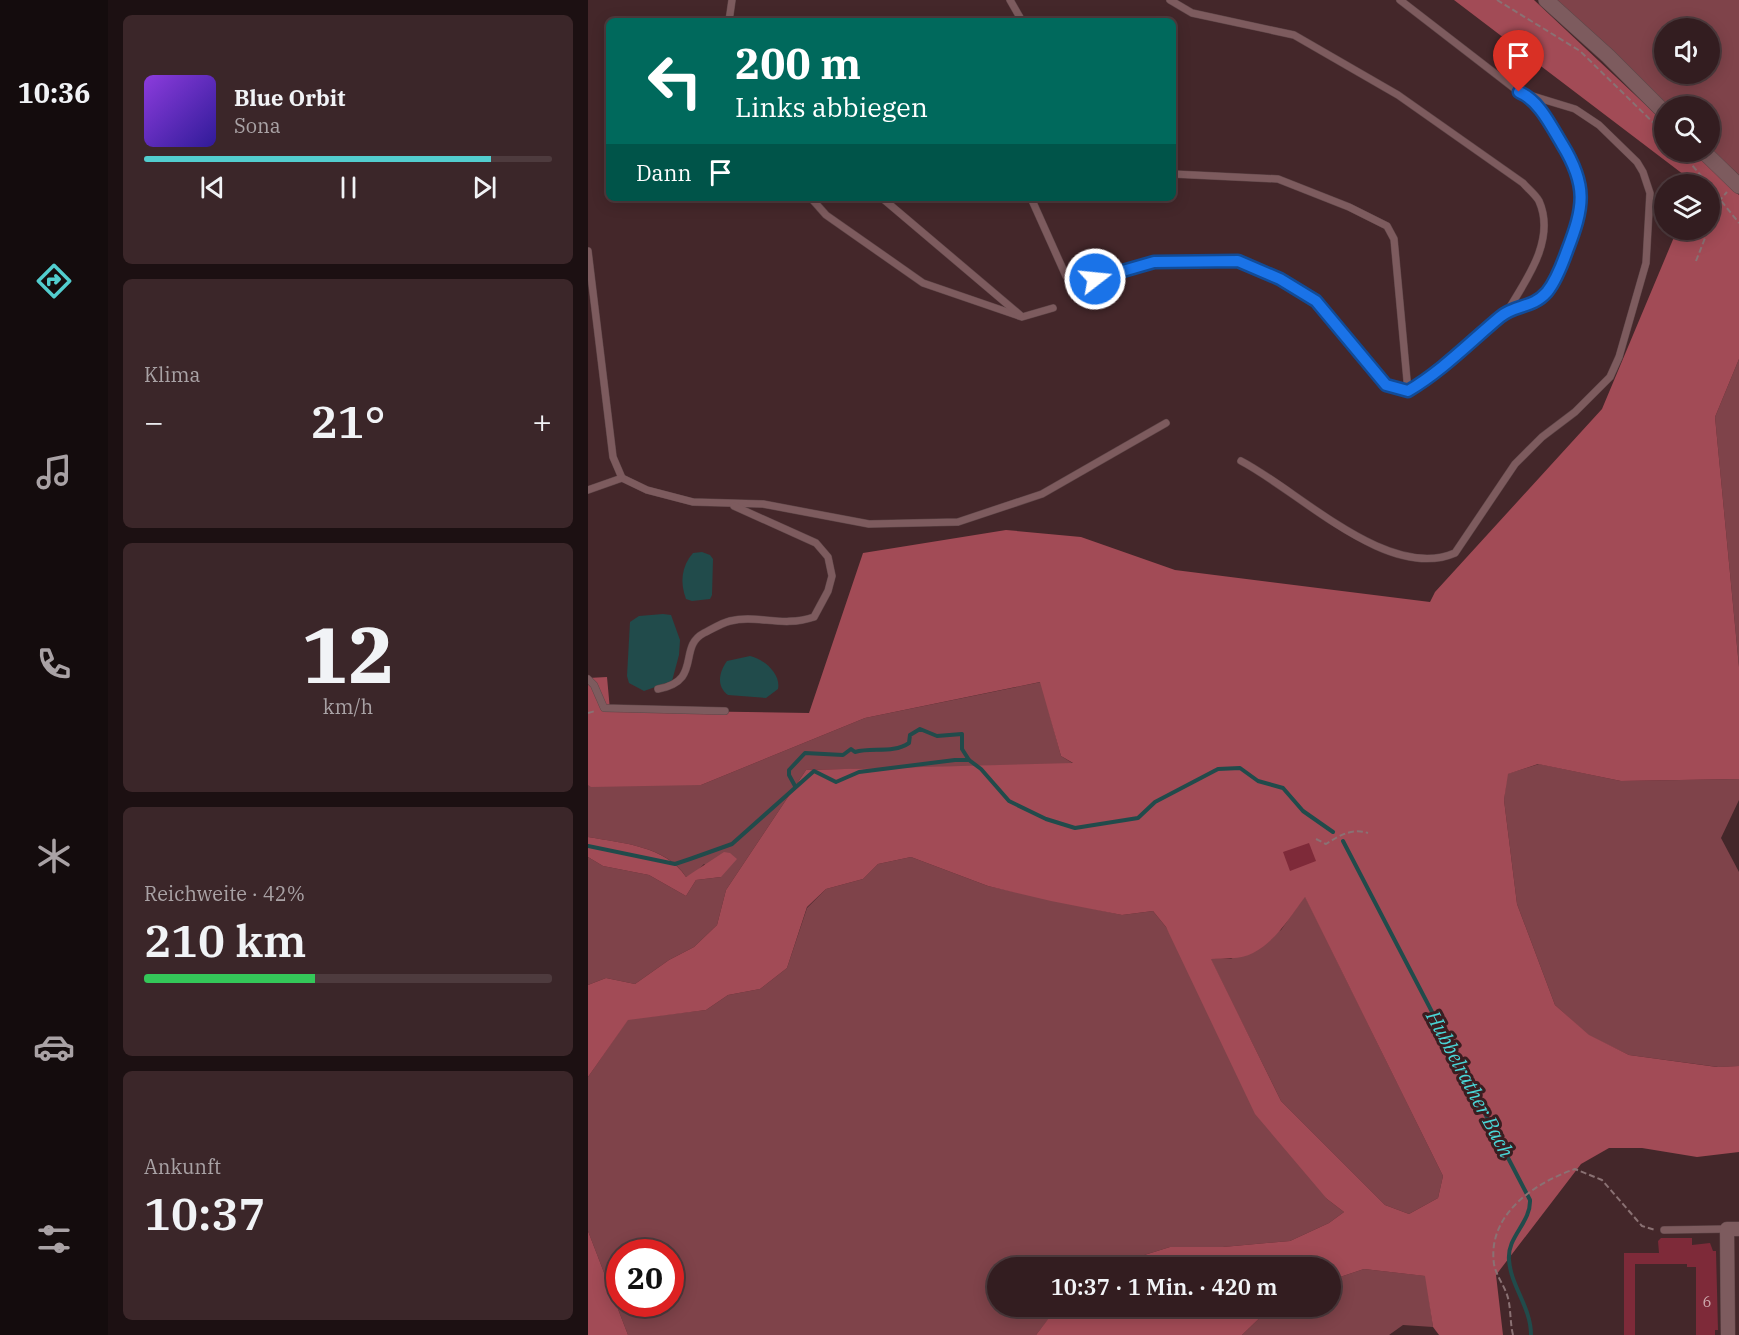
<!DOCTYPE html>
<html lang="de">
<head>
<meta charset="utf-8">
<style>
	body { margin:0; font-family:"IBM Plex Serif",serif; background:#3b2629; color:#f1f3f6; height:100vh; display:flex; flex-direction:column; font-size:22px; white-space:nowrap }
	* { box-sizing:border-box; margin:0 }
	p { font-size:20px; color:#a9a2a5 }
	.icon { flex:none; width:33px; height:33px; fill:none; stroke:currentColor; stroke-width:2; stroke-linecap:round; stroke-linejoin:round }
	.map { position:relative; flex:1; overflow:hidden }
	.details { display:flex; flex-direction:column; gap:15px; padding:15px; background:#1c1012; width:480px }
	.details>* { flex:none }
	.banner { position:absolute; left:18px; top:18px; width:570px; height:183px; border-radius:9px; box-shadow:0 3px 15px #0003,0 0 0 2px #4e3b3e; background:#00695c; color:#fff; overflow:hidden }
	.controls { position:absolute; left:1066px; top:18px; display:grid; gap:12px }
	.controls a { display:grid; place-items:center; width:66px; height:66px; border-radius:50%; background:#331d20; box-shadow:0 3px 15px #0003,0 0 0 2px #4e3b3e; font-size:30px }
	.speed { position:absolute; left:18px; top:1239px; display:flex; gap:12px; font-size:30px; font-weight:700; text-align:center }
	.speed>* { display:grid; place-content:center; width:78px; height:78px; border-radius:50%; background:#331d20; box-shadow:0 3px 15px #0003,0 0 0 2px #4e3b3e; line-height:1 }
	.speed .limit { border:9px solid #d22; background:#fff; color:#111 }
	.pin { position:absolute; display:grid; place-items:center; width:51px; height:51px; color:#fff; margin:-62px -26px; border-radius:50% 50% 50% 0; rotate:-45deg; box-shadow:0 0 6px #0007 }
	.pin .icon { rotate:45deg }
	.me { position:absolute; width:66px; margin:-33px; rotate:74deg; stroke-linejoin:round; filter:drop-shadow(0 0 4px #0008) }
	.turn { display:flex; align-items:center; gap:21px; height:126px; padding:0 30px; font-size:27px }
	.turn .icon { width:78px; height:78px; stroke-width:2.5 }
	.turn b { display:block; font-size:42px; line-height:51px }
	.then { display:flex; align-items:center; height:57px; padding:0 30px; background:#0003; gap:12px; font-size:22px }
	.big { font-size:45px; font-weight:600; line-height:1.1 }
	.details .widget { flex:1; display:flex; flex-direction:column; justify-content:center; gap:9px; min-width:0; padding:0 21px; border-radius:9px; background:#3b2629 }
	.details .dial { align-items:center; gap:0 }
	.dial b { font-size:78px; line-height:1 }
	.song { display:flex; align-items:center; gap:18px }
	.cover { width:72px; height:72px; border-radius:9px; background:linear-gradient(135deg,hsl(270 70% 55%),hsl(250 70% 35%)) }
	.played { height:6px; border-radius:3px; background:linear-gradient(90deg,#52cdce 85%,#4e3b3e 85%) }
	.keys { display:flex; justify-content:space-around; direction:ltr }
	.heat { display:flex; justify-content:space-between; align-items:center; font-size:33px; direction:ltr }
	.charge { height:9px; border-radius:4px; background:linear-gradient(90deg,#34c759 42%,#4e3b3e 0) }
	.trip { position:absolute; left:399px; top:1257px; width:354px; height:60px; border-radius:30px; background:#331d20; box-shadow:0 3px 15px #0003,0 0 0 2px #4e3b3e; font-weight:600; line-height:60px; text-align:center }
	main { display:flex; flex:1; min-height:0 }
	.tab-bar { display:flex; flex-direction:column; width:108px; justify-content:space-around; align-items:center; background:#140c0d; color:#a9a2a5 }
	.tab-bar .icon { width:42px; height:42px }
	.tab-bar .selected { color:#52cdce }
	.tab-bar b { font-size:27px; color:#f1f3f6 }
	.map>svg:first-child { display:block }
	.green { fill:#7f434a; fill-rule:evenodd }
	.forest { fill:#a24b56; fill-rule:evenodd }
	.water { fill:#214b4b }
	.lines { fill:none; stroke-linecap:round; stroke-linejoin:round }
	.stream { stroke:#214b4b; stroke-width:4 }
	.building { fill:#7e2a39 }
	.service-casing { stroke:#5f4648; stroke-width:8 }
	.minor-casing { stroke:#5f4648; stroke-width:15 }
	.tertiary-casing { stroke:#5f4648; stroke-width:16 }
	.path { stroke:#8a7173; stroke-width:2; stroke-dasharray:6 3; stroke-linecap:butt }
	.service { stroke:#7d5b5e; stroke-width:7 }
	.minor { stroke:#7d5b5e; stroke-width:14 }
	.tertiary { stroke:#7d5b5e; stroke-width:15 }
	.route-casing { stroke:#114b97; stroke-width:15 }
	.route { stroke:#1a73e8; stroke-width:10 }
	.labels { text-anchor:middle; stroke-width:6; stroke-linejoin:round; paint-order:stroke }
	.number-label { font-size:15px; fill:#cca8ac }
	.water-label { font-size:20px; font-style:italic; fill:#4ad5d6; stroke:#3a1d20 }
</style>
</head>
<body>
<main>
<nav class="tab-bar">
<b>10:36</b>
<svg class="icon selected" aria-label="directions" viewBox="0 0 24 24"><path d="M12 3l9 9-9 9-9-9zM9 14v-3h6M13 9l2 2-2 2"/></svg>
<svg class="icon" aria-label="music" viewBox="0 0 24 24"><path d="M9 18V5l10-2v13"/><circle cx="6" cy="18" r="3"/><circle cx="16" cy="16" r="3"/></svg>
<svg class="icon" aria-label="phone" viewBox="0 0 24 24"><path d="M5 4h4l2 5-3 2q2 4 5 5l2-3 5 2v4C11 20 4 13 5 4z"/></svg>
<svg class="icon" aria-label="climate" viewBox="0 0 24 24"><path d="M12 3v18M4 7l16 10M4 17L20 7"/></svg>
<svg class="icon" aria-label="car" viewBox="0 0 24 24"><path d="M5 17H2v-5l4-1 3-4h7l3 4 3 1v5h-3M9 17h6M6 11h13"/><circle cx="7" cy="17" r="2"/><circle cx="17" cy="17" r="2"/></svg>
<svg class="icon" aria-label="filters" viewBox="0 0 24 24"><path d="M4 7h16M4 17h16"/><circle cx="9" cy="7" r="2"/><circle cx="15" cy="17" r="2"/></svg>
</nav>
<section class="details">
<div class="widget">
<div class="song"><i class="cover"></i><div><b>Blue Orbit</b><p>Sona</p></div></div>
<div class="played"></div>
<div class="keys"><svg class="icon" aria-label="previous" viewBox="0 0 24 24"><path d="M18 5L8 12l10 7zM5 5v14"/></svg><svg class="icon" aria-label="pause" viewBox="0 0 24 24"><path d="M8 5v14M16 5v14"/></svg><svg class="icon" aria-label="next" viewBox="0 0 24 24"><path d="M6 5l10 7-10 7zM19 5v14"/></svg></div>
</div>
<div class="widget"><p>Klima</p>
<div class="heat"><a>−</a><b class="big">21°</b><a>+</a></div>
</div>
<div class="widget dial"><b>12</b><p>km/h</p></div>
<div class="widget"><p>Reichweite · 42%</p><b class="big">210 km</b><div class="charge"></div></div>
<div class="widget"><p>Ankunft</p><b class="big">10:37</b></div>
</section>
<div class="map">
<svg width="1151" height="1335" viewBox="0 0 1151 1335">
	<rect width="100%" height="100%" fill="#44272a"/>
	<g class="green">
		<path d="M968,0H1151V175L1122,148V106H1079ZM1077,28H1122V74H1077Z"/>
		<polygon points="1151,359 1151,667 1127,417"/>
		<path d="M453,682L473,756L486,764L218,770L138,890L129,925L106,947L81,960L47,984L18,978L0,985V857L15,866L61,875L98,896L108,880L133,877L116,864L107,873L98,877C79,846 33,843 0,837V785H113L277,718Z"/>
		<polygon points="951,764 1033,781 1151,779 1151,800 1133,838 1151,872 1151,1066 1130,1067 1041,1055 1001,1036 967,1005 929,904 916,800 919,774"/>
		<path d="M323,857L400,886L534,915L565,911L578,927L739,1199L756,1212L741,1223L702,1241L635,1247H582L518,1267L410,1268V1306L470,1307L448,1335H40L0,1231V1077L40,1019L118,1010L140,995L172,989L199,968L219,908L238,889L275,879L290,864ZM32,1252H82V1304H32Z"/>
		<polygon points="717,896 855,1176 850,1198 821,1214 797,1205 693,1101 622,958 643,959 693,930"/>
		<polygon points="776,1269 838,1276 845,1327 815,1325 801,1335 654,1335 683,1307 742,1306 743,1280"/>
	</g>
	<g class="forest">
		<path d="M866,0H946L1077,123V152H1106L1151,195V359L1127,417L1151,667V779L1033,781L950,764L920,774L916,800L929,904L967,1005L1001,1035L1041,1055L1129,1067L1151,1066V1152L1109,1157L1054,1148H1021L993,1164L908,1275L915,1335H851L845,1327L837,1276L776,1269L743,1280L742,1268L518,1267L582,1247H635L702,1241L741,1223L756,1212L739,1199L667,1114L578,927L565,911L534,915L463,901L400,886L323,857L290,864L275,879L238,889L219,907L199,968L172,989L140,995L118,1010L40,1020L0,1077V985L18,978L47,984L81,960L106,947L129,925L138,890L218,770L485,763L473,756L452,682L277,718L113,785L3,787L0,785V678L19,677L22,710L221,713L275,553L418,530L493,537L587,570L842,602L847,592L1014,409L1089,230H1122V184H1108ZM717,897L855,1176L850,1198L821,1214L797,1205L693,1101L623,959C636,958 652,960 665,953C688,941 702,917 717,897Z"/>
		<path d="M0,837C34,843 78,846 98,877L136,852L142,853L149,859L133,877L108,880L98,896L61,875L15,866L0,857Z"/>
		<polygon points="0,1231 40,1335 0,1335"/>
		<polygon points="470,1306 683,1306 683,1307 654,1335 448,1335"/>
	</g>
	<g class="water">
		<path d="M114,552L122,555L125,559L124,595L122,599L104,601L98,599C92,583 93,567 105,553Z"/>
		<polygon points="75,614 83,615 92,640 91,655 84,681 56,691 41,683 39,676 42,622 51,616"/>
		<path d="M162,656C176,659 193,674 190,689L178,698L140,695C128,686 131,672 139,661Z"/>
	</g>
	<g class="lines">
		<g class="stream">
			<path d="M207,786L201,775V770L217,753L255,755L263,749L267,752C284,747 305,754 321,743L322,735L332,729L349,736L374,734V749L381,760"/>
			<path d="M755,841L942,1200C943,1223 919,1236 921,1260C923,1287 943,1307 943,1335"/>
			<polyline points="0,846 87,864 102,859 144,844 226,771 248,782 271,772 367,760 381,760 393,769 421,801 458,819 487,828 550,818 567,802 630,769 652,768 670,781 695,788 715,811 745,832"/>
		</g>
	</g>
	<g class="building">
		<polygon points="721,843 728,861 702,871 695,852"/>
		<polygon points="1073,1238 1104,1238 1104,1245 1122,1243 1125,1251 1128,1251 1130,1330 1127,1330 1127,1335 1108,1335 1108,1267 1099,1267 1099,1264 1047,1264 1047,1335 1036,1335 1036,1253 1071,1253 1070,1241"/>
	</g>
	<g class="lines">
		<g class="service-casing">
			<g id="service">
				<polyline points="422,0 434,21"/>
				<path d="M582,0L604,13L706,35L810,95L935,183C940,189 947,194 951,201C968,239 939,279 920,310"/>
				<polyline points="141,21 144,0"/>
				<polyline points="585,174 690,179 761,207 799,226 806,239 820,391"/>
				<polyline points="223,198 238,215 335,283 434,317 465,308"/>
				<polyline points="294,198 432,315"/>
				<polyline points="443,198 478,276 507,279 566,262 650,261 692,279 728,301 798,385 820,391 837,381 920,310 941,307 959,292 972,269 992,217 992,183 976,147 941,97"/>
				<polyline points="0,251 25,457 34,478 59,490 105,502 175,504 281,524 370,522 454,494 578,423"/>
				<path d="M653,461C711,491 800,582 867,553L927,464L954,437L987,412L1022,377L1031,357L1058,263L1062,193L1055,172L1049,162L1011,125L987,109L931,92L812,0"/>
				<polyline points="0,490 34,478"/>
				<polyline points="0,679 6,685 16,708 137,711"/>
				<path d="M70,689C115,681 89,647 116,633C124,629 134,623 142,621C169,614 194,628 226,617L240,591L244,576L240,557L228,543L146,506"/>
				<polyline points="1076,1230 1139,1229"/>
			</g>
		</g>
		<g class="minor-casing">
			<polyline id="minor" points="1140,1335 1139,1229 1151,1229"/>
		</g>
		<g class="tertiary-casing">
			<g id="tertiary">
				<polyline points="958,0 1020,56 1077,113"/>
				<polyline points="1116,152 1151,186"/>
			</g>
		</g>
		<g class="path">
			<polyline points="909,0 992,51 1077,134"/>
			<polyline points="1093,152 1120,184"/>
			<polyline points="1122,187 1151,223"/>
			<polyline points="1108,261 1132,200 1139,192"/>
			<polyline points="0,713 7,711"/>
			<path d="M728,839L738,844C752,835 764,828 780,833"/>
			<path d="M925,1335C922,1323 923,1310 920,1298C917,1286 908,1276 906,1264C899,1215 946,1183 987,1169L1014,1180L1054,1226L1067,1230"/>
		</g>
		<use href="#service" class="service"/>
		<use href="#minor" class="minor"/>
		<use href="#tertiary" class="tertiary"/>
	</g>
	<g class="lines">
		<g class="route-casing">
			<path id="route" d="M507,279L566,262L650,261L692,279L728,301L798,385L820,391C854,371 882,342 912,317C927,304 944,309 959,292C968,281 974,265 979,251C996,207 1000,186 974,144C963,126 951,100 931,92"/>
		</g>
		<use href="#route" class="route"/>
	</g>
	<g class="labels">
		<g class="number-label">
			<text x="1119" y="1307">6</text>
		</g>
		<g class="water-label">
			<text transform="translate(882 1084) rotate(62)" y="7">Hubbelrather Bach</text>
		</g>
	</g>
</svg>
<div class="controls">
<a><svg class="icon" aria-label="sound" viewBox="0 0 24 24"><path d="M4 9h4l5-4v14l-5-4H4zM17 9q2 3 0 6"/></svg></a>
<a><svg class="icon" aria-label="search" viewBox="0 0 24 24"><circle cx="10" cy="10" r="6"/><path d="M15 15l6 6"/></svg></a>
<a><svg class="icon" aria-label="layers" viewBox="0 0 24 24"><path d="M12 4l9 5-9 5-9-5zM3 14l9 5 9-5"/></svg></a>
</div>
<div class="speed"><div class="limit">20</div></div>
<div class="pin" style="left:931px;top:92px;background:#d93025"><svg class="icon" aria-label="arrive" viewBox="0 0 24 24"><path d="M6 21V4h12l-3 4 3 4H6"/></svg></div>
<svg class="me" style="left:507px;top:279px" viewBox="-20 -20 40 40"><circle r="17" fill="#1a73e8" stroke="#fff" stroke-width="3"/><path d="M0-11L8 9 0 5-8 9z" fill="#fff"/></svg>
<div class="trip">10:37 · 1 Min. · 420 m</div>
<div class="banner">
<div class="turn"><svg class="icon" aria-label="left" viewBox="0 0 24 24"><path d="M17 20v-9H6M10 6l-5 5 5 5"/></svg><div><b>200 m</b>Links abbiegen</div></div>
<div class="then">Dann<svg class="icon" aria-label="arrive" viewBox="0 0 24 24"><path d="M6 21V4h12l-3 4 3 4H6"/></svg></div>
</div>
</div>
</main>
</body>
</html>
